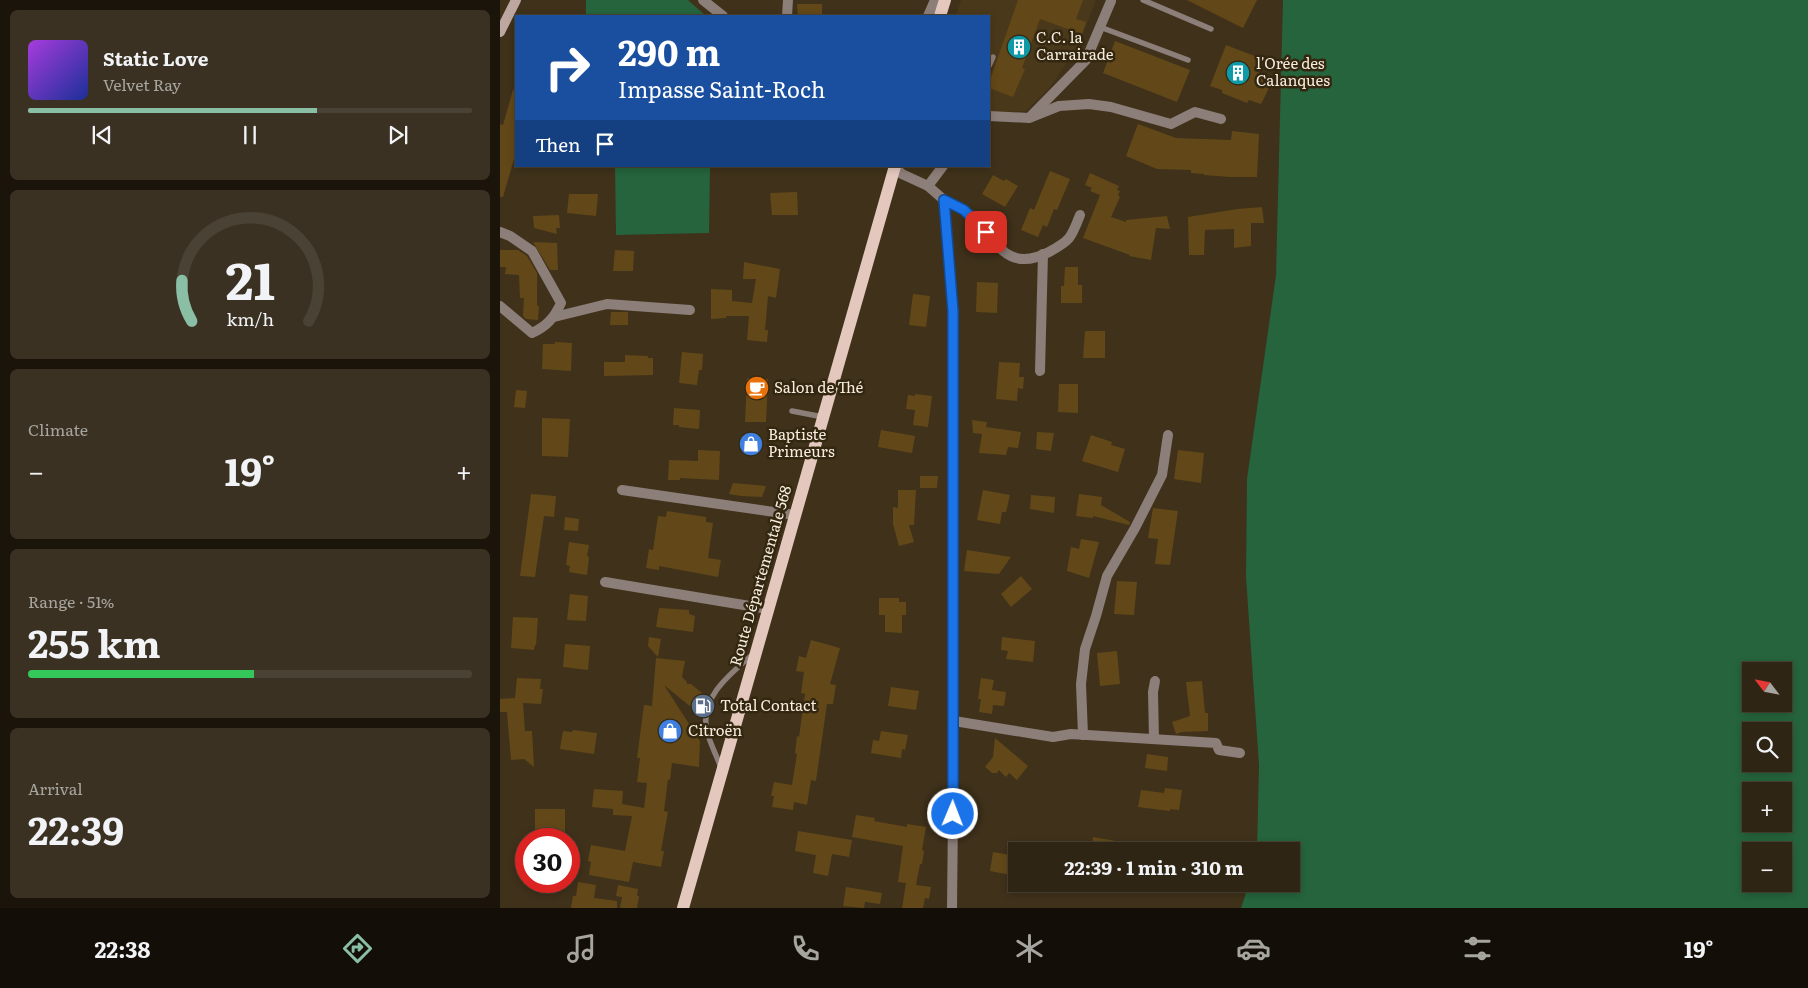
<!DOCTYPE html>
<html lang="en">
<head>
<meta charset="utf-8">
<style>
	body { margin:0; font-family:Literata,serif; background:#3b3122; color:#f1f3f6; height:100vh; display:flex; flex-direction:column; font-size:19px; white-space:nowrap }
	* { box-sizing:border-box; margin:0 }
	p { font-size:16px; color:#a7a5a0 }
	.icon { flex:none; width:28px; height:28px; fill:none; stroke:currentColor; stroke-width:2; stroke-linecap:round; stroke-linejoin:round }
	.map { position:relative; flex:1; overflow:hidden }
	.details { display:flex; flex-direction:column; gap:10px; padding:10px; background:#1a140b; width:500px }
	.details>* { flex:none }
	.banner { position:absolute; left:15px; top:15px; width:475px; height:152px; border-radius:0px; box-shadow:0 2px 8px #0003,0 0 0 1px #4a4234; background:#1a4fa0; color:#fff; overflow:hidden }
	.needle { width:32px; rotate:302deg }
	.buttons { position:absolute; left:1242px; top:662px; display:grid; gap:10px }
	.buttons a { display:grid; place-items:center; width:50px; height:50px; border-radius:0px; background:#2f2514; box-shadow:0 2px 8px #0003,0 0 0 1px #4a4234; font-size:25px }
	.speed { position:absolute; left:15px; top:828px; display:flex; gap:10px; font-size:25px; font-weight:700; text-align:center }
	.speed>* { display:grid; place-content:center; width:65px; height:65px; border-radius:50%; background:#2f2514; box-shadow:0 2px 8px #0003,0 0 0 1px #4a4234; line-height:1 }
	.speed .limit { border:8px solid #d22; background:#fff; color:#111 }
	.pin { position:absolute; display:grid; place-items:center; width:42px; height:42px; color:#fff; margin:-21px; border-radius:10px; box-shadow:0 2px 8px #0006 }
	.me { position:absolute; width:55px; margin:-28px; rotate:1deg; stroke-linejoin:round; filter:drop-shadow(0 0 4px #0008) }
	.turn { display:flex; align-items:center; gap:18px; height:105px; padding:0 20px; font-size:22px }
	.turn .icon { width:65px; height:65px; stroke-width:2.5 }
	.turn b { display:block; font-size:35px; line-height:42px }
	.then { display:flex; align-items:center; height:48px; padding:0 20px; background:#0003; gap:10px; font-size:19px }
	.big { font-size:38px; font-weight:700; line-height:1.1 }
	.details .widget { flex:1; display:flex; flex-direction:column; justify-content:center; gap:8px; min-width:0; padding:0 18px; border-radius:8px; background:#3b3122 }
	.details .dial { align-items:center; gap:0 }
	.dial svg { height:130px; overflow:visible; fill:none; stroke:#4a4234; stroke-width:7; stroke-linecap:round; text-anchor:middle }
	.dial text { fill:#f1f3f6; stroke:none }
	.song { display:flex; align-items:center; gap:15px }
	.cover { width:60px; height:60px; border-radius:8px; background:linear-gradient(135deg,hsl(280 70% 55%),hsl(230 70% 35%)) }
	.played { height:5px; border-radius:2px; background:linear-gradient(90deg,#8abfa5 65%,#4a4234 65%) }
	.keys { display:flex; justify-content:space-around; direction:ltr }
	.heat { display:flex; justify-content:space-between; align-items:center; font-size:28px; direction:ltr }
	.charge { height:8px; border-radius:4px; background:linear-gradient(90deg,#34c759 51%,#4a4234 0) }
	.trip { position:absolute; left:508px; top:842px; width:292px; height:50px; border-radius:0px; background:#2f2514; box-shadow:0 2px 8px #0003,0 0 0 1px #4a4234; font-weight:700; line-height:50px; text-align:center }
	.menu { display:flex; height:80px; justify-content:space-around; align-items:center; background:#130f08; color:#a7a5a0 }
	.menu .icon { width:35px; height:35px }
	.menu .on { color:#8abfa5 }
	.menu b { font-size:22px; color:#f1f3f6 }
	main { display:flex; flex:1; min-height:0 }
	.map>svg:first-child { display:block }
	.built { fill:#4a381a }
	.green { fill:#25643c; fill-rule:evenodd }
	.building { fill:#624818 }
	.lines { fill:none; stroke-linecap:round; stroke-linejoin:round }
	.lane { stroke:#8c7e79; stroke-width:5.5 }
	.street { stroke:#8c7e79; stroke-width:10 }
	.secondary { stroke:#bea7a0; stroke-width:10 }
	.primary { stroke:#e4c8be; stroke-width:12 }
	.route-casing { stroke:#114b97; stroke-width:12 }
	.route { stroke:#1a73e8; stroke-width:9 }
	.labels { text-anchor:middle; stroke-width:5; stroke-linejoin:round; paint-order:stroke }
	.poi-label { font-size:15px; fill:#f7eee0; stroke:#342710; text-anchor:start }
	.street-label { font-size:15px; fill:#f7eee0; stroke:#342710 }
</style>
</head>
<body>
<main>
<section class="details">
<div class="widget">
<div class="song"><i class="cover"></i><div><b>Static Love</b><p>Velvet Ray</p></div></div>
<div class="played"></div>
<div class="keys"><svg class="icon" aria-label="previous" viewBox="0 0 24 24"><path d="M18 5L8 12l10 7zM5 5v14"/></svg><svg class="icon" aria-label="pause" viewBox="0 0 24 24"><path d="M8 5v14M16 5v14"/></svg><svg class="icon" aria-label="next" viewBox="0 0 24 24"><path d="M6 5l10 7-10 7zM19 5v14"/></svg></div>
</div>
<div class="widget dial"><svg viewBox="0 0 100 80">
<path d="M14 69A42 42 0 1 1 86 69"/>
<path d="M14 69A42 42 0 0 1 8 44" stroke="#8abfa5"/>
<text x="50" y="56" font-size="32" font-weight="700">21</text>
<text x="50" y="72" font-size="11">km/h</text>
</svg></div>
<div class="widget"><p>Climate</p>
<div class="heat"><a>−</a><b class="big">19°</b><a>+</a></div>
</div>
<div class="widget"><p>Range · 51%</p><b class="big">255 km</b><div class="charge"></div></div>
<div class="widget"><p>Arrival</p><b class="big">22:39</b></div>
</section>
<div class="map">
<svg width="1308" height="908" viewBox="0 0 1308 908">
	<rect width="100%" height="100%" fill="#3f311a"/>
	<polygon class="built" points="461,0 596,0 578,47 550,87 526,111 489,113 489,82 493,67 489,65 489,16 456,16"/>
	<g class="green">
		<polygon points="86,0 188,0 206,16 86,16"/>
		<path d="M783,0H1308V908H741L749,884H791V851H757L759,765L746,577L747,479L776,275ZM1251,671H1284V704H1251ZM1251,731H1284V764H1251ZM1251,791H1284V824H1251ZM1251,851H1284V884H1251Z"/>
		<polygon points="115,166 210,166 209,233 116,235"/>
	</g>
	<g class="building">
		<polygon points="518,0 583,0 576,19 586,22 582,34 540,19 522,68 525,69 513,97 489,88 489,83"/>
		<polygon points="687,0 757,0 743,28"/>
		<polygon points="297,4 322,4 322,16 298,16"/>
		<polygon points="615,41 690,70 677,102 603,73"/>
		<polygon points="726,45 760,58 755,71 768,76 768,90 761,104 749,100 747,103 722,93 722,90 710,86"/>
		<polygon points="13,90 16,90 16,152 3,197 0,197 0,124 3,125"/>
		<polygon points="638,124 676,138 731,140 732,131 759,134 757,177 730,177 704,175 704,174 691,173 691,170 657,169 626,156"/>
		<polygon points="550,171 570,179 557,210 554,209 547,227 543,225 538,237 521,230 530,208 534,210"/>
		<polygon points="590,173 619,186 617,190 620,191 618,195 620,197 611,217 626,222 626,220 667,216 670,229 656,228 651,260 629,256 630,255 583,238 600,195 590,191 592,188 585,185"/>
		<polygon points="493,175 504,181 506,179 518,186 505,207 482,194"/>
		<polygon points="297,192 298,215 272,215 270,193"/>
		<polygon points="69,194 98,194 96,216 67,213"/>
		<polygon points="762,207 764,223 751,223 751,246 734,248 734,229 705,230 704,255 689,255 688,217 737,209"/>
		<polygon points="59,215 60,228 56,228 57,234 34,228 33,216"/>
		<polygon points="33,242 57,243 58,270 50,270"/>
		<polygon points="0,250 18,250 27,256 37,273 37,306 39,306 38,320 26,319 23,316 24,298 20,298 19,275 5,274 6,267 0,267"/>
		<polygon points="115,250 134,251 133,271 113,271"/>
		<polygon points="244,262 280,269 276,298 268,296 265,330 268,330 267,342 247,340 249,316 226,316 226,318 211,319 211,289 232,290 232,301 252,303 256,279 243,279"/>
		<polygon points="565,267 578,267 578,285 582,285 582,303 561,303 561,286 564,286"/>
		<polygon points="477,282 498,283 497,313 476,312"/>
		<polygon points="413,294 430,296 426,327 409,325"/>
		<polygon points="111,312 128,312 128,325 110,325"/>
		<polygon points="585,331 605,331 605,358 583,358"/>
		<polygon points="55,342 72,343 71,371 42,369 43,344 55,344"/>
		<polygon points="182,352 203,354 202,370 199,370 197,385 179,383"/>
		<polygon points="125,355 148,356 148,358 153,358 153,375 104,376 104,362 125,362"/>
		<polygon points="499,362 520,363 519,377 524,377 523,389 518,388 517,401 496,399"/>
		<polygon points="247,378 268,379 266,422 245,422"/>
		<polygon points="559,384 578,384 578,413 558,412"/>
		<polygon points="16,390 27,391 25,408 14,407"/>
		<polygon points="415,394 432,396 428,427 413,425 415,410 406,409 408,395 415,396"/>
		<polygon points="174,408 200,410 199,429 179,427 179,425 173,425"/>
		<polygon points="42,418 70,419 68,457 42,456"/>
		<polygon points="472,420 487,422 486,427 521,432 518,448 508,447 506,455 479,453 482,434 473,433"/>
		<polygon points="381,430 415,436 412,453 378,447"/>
		<polygon points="537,432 554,433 551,451 536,449"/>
		<polygon points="591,435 612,442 611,445 625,449 618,472 582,461"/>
		<polygon points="198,450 220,451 219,480 180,478 180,480 168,480 169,460 198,461"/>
		<polygon points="678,450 704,453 701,483 674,479"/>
		<polygon points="420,476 438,476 437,488 420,488"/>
		<polygon points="233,483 266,486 262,497 241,496 229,494"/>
		<polygon points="398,490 416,490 414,525 409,525 414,542 399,546 393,524 393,507 398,508"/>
		<polygon points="483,490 510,495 506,512 502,512 500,524 477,520"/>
		<polygon points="31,494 56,496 54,517 44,516 35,577 20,576"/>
		<polygon points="579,494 602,497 601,505 630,522 629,525 593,516 593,518 576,516"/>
		<polygon points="531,495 555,497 554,513 530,509"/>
		<polygon points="653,508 678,511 670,565 655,564 658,539 648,538"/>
		<polygon points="167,511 206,517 206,522 213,523 208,558 221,560 218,577 159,566 159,570 146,568 149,549 153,550 158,516 166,517"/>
		<polygon points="65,517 79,519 78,531 64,530"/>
		<polygon points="581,539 599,542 589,578 567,571 571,547 579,549"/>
		<polygon points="69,542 89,545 87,556 89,557 87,575 69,572 70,566 66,565"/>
		<polygon points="467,550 511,557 499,574 464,571"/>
		<polygon points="521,576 532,589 511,607 501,594"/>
		<polygon points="617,581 637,582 634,615 614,614"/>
		<polygon points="70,594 88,596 86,621 67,620"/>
		<polygon points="379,598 399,598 399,602 406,602 406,615 402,615 402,633 385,632 385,615 379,615"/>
		<polygon points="159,608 189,610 189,614 195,616 193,632 156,627"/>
		<polygon points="13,617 38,618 36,645 35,645 34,650 11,648"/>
		<polygon points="149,637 161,639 158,657 148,646"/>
		<polygon points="502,637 535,641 533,662 506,659 508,651 501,650"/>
		<polygon points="311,640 340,648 330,684 336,685 333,704 327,704 316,781 311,780 307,805 294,802 293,810 272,807 274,796 271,796 274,782 292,785 297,754 295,753 297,736 299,737 305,694 301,693 304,672 296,671 299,656 306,658"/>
		<polygon points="65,644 90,646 88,670 63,667"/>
		<polygon points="617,651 620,684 600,686 597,653"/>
		<polygon points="156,658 185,661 182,677 187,682 187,684 191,684 207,697 202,716 164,685 200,741 199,767 172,763 170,780 168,779 164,811 168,812 161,851 164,851 161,867 133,862 129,882 89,875 91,862 88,861 91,845 125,851 132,816 113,815 113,809 92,807 94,789 123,791 122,804 144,808 147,783 137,782 140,758 137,758 144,705 152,706"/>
		<polygon points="17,678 41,679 40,689 43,689 41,704 23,703 25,731 32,731 34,767 24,759 11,760 7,712 0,712 0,699 15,698"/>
		<polygon points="481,678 494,680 492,690 506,692 504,706 493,705 492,714 479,712 481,699 478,699"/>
		<polygon points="702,681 705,713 708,713 708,731 682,732 676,734 672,722 690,716 686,682"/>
		<polygon points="391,687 419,691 416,710 388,706"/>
		<polygon points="73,730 97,733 94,754 60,749 63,731 72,732"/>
		<polygon points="381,731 408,735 405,750 402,749 401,758 371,753 373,740 379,741"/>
		<polygon points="495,738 528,766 517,780 509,773 506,777 499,770 497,773 492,773 485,767 493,757"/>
		<polygon points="647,754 668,757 667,771 645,768"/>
		<polygon points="665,788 682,790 679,810 670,809 670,811 638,807 641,790 664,793"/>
		<polygon points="35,809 65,809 65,837 35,836"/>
		<polygon points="356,815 375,818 374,821 407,827 407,824 426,827 422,850 424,851 423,858 422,864 420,864 416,885 431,887 429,899 425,898 423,908 402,908 406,883 398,882 403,846 352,837"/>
		<polygon points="298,831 352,840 349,857 332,854 328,876 313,873 316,855 295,851"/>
		<polygon points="593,837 622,842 620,851 591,851"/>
		<polygon points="493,852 516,856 516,876 490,871"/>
		<polygon points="78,882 96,885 94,898 117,901 117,908 71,908 73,896 76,896"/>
		<polygon points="118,885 138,889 137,896 139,896 137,908 120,908 122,897 116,896"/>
		<polygon points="346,887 382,893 380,904 365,902 364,908 343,906"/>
	</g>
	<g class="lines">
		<g class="lane">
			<polyline points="643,0 711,29"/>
			<polyline points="600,27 688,60"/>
			<polyline points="489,66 493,57"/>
			<polyline points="292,411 323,417"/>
			<path d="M221,768C217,756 210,744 207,731C199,698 230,674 252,655"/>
		</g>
		<g class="street">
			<polyline points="203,0 223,16"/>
			<polyline points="287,16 288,0"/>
			<polyline points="428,16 435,0"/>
			<polyline points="489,116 529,118 559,106 589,104 611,107 671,124 695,112 721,119"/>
			<polyline points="531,116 586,60 611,1"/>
			<polyline points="393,166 402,174 428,186 444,200 453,311 452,615 454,721 452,908"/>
			<polyline points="428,186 443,166"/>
			<path d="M444,200C451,204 459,206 465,211C495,234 503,276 549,252C571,240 571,238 580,215"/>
			<path d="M0,232L10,236L32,251L61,303C54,318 47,326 32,333L0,306"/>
			<polyline points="54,317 107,304 190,310"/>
			<polyline points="540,371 543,254"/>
			<polyline points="122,490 295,515"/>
			<polyline points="105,582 268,609"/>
			<polyline points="454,721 553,737 571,734 716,743 719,750 740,753"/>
			<polyline points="583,735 581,684 585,649 596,616 607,576 635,528 662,475 668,435"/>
			<polyline points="654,739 653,692 655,681"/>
		</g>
		<polyline class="secondary" points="0,32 16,0"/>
		<g class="primary">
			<polyline points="440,16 445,0"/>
			<polyline points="183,908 395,166"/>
		</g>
	</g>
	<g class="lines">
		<g class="route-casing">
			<polyline id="route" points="453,814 453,311 444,200 464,210 486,232"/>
		</g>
		<use href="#route" class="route"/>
	</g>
	<defs>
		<g id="building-disc" transform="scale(1.25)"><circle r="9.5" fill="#0f9aa8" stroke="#342710"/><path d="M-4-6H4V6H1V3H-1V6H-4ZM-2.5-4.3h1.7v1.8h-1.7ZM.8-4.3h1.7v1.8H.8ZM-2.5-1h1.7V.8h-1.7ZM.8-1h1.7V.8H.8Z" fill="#fff"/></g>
		<g id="cafe-disc" transform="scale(1.25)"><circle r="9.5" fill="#e8710a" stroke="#342710"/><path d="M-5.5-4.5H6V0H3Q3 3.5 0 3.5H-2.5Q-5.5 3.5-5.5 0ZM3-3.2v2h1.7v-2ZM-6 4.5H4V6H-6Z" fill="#fff"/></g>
		<g id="shop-disc" transform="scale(1.25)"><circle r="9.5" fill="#3f7fe0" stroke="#342710"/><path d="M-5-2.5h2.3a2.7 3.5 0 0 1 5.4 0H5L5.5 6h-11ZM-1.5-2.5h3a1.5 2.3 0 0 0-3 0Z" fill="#fff"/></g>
		<g id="fuel-disc" transform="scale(1.25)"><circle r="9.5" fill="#5c6f8a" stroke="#342710"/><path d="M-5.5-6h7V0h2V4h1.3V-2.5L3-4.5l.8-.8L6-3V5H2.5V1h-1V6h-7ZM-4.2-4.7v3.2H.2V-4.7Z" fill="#fff"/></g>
	</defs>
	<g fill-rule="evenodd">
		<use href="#building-disc" x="519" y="47"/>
		<use href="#building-disc" x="738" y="73"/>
		<use href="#cafe-disc" x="257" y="388"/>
		<use href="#shop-disc" x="251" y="444"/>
		<use href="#fuel-disc" x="203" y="706"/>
		<use href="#shop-disc" x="170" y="731"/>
	</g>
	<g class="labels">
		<g class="poi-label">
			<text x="536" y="43">C.C. la<tspan x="536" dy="17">Carrairade</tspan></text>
			<text x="756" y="69">l'Orée des<tspan x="756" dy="17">Calanques</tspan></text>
			<text x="274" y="393">Salon de Thé</text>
			<text x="268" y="440">Baptiste<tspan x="268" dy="17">Primeurs</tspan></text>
			<text x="220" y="711">Total Contact</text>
			<text x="188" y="736">Citroën</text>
		</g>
		<g class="street-label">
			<text transform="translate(261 576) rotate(-74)" y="5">Route Départementale 568</text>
		</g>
	</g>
</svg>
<div class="buttons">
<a><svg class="needle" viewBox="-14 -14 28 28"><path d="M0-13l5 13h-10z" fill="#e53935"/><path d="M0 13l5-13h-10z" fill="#a7a5a0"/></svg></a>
<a><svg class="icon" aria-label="search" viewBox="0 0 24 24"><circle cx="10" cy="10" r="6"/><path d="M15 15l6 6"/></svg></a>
<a>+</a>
<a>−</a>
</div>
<div class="speed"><div class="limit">30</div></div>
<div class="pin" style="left:486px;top:232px;background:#d93025"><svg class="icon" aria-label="arrive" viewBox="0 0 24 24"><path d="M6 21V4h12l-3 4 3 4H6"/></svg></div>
<svg class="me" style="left:453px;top:814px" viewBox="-20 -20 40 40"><circle r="17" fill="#1a73e8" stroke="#fff" stroke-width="3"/><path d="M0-11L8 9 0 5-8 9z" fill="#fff"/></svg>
<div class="trip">22:39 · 1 min · 310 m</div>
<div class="banner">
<div class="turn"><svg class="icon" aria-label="right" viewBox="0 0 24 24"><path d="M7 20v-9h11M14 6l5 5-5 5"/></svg><div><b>290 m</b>Impasse Saint-Roch</div></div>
<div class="then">Then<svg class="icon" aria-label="arrive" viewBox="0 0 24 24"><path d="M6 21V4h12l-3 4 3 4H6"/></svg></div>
</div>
</div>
</main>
<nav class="menu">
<b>22:38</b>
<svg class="icon on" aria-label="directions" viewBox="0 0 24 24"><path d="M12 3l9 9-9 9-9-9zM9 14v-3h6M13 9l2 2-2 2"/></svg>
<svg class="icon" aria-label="music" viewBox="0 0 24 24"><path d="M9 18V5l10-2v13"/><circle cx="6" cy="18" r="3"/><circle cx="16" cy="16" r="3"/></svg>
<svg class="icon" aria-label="phone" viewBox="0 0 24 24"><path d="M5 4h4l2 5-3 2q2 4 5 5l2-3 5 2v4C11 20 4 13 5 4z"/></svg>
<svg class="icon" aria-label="climate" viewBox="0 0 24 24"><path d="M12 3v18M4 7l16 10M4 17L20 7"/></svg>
<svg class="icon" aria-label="car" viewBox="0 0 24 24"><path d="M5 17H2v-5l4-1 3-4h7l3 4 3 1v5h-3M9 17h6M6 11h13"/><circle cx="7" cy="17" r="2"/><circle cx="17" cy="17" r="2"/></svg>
<svg class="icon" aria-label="filters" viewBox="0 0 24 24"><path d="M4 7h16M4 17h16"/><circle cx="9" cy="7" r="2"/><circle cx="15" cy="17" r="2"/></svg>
<b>19°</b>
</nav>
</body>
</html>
